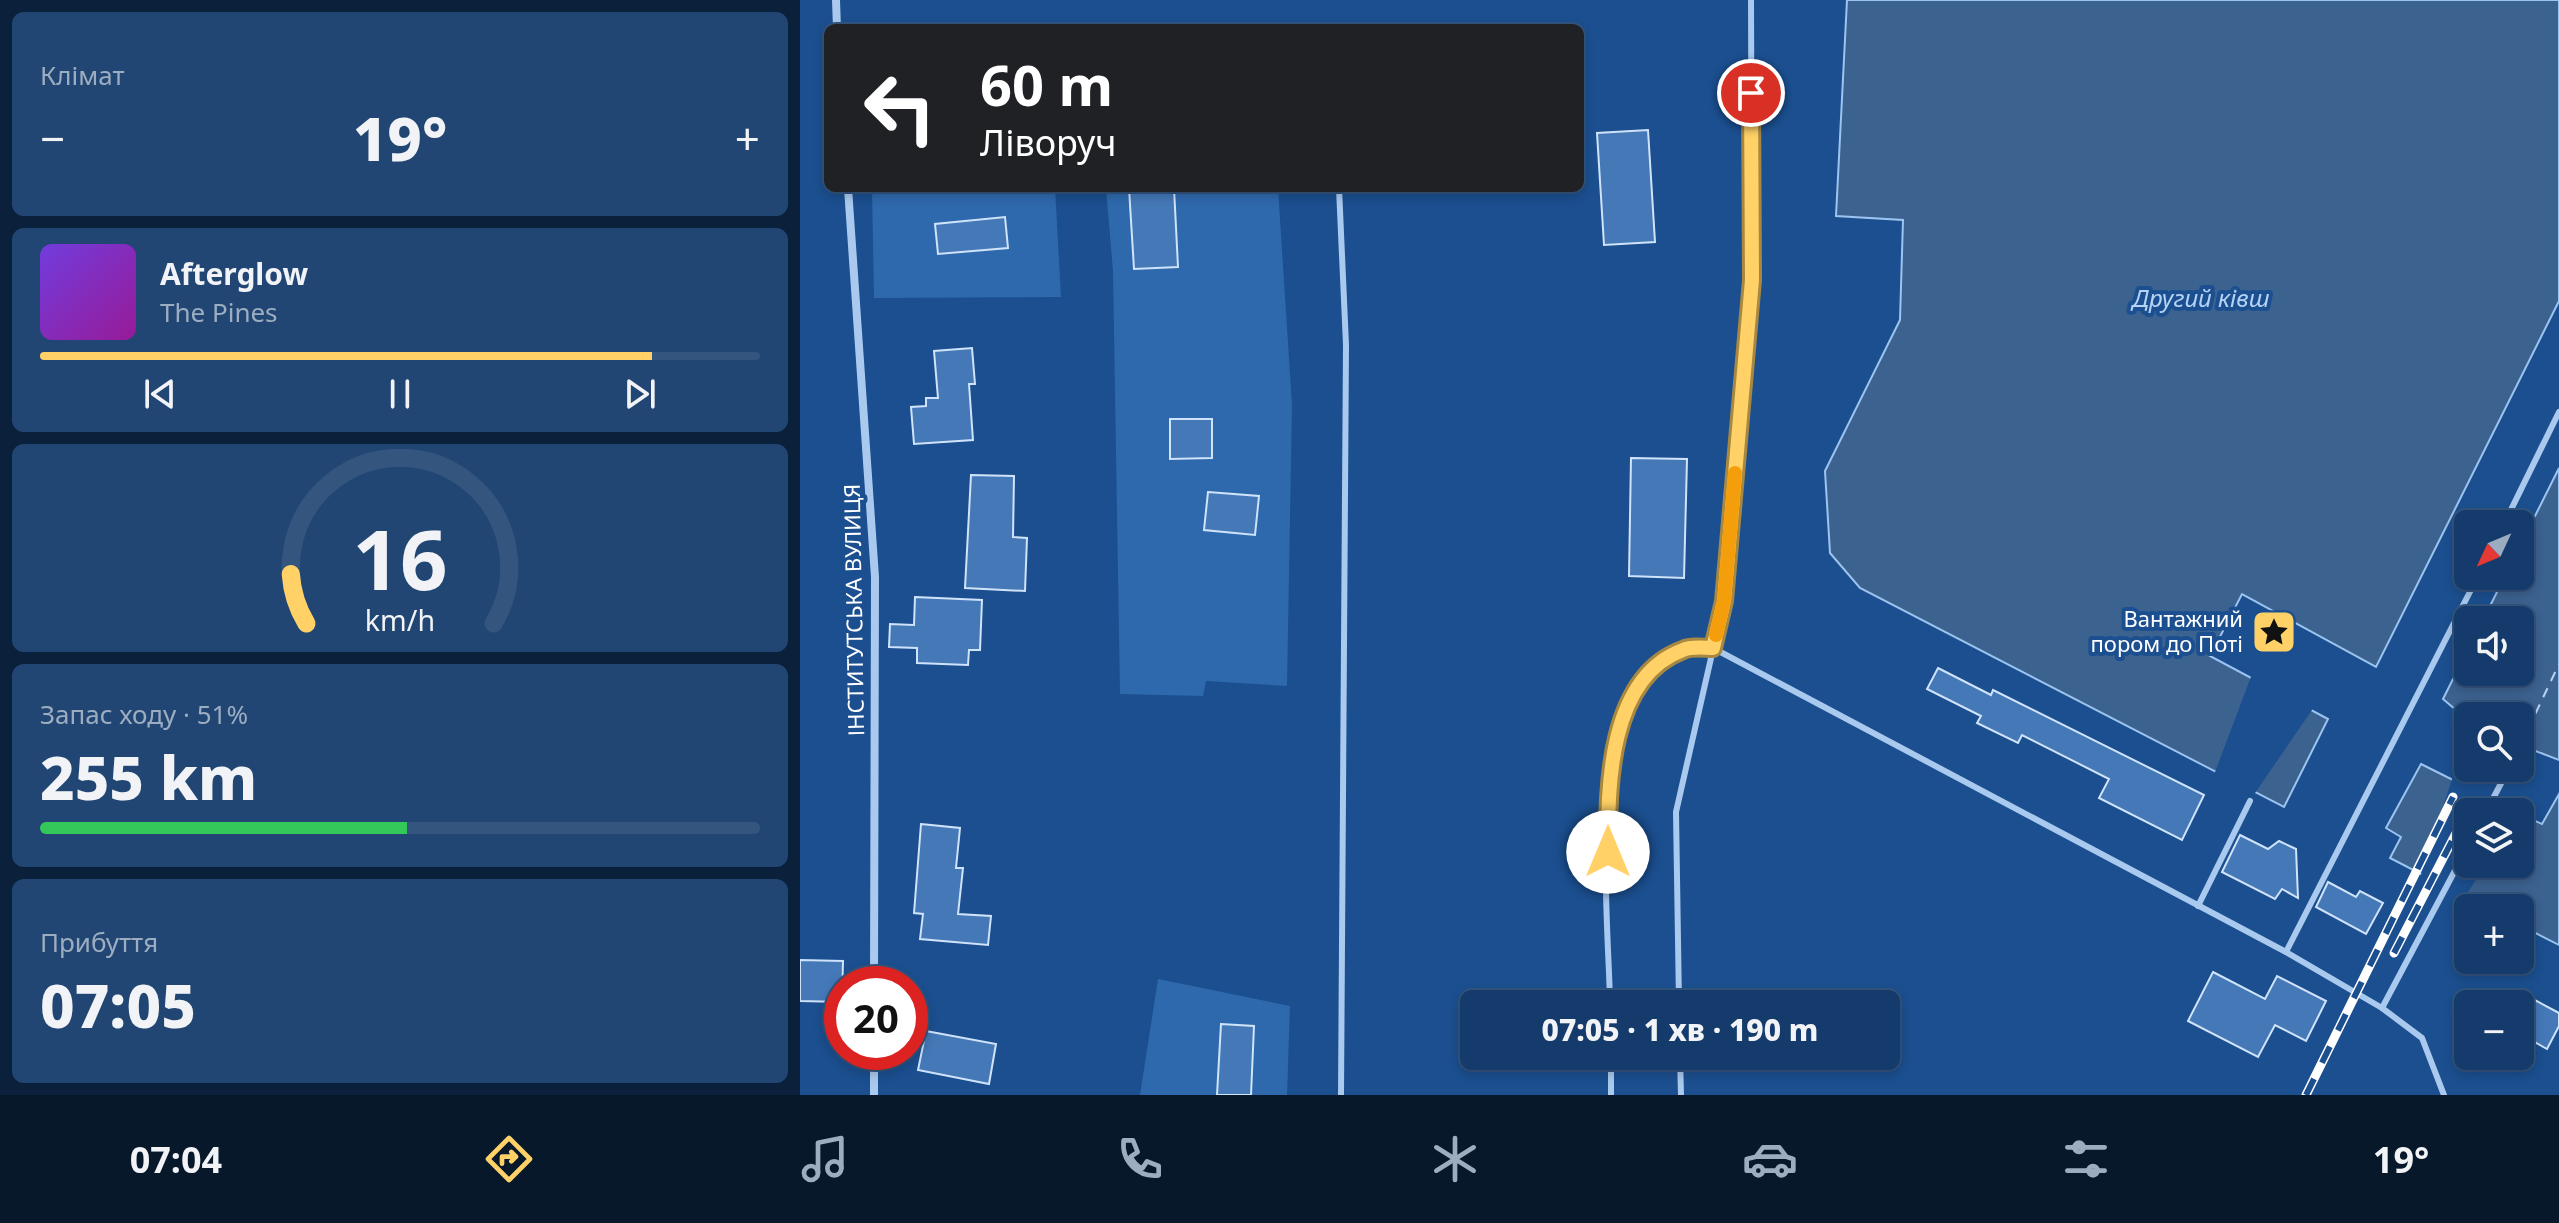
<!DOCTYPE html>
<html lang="uk">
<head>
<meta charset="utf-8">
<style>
	body { margin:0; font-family:"Noto Sans",sans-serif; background:#214673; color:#f1f3f6; height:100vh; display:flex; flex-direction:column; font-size:30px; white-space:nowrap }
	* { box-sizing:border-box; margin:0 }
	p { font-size:26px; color:#9dadc1 }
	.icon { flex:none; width:44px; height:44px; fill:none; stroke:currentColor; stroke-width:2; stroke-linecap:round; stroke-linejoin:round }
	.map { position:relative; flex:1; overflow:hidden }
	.drawer { display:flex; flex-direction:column; gap:12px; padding:12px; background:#0b203b; width:800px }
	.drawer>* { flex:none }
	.top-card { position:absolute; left:24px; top:24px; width:760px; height:168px; border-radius:12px; box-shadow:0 4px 12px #0003,0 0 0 2px #33557e; background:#202124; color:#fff; overflow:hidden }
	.needle { width:52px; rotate:226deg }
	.fabs { position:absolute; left:1654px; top:510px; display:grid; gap:16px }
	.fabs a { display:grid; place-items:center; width:80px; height:80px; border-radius:12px; background:#143b6b; box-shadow:0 4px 12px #0003,0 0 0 2px #33557e; font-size:40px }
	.speed { position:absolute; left:24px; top:966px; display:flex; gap:16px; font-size:40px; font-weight:700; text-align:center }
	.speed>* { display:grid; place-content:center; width:104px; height:104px; border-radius:50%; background:#143b6b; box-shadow:0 4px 12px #0003,0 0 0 2px #33557e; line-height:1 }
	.speed .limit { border:12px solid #d22; background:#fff; color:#111 }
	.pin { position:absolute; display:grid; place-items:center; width:68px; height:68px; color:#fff; margin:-34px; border:4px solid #fff; border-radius:50%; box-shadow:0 2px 8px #0007 }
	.me { position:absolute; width:88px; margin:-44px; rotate:0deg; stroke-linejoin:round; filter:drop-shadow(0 0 6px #0008) }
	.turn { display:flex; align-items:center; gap:28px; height:168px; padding:0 24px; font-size:36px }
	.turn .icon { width:104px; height:104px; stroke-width:2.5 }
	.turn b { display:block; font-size:56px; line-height:68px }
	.big { font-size:60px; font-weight:800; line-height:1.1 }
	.drawer .tile { flex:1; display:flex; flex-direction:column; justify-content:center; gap:12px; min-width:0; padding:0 28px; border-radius:12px; background:#214673 }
	.drawer .dial { align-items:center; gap:0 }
	.dial svg { height:208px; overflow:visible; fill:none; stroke:#33557e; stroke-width:7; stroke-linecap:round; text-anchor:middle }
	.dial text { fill:#f1f3f6; stroke:none }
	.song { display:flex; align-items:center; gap:24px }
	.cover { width:96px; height:96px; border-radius:12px; background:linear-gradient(135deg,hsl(260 70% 55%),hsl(300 70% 35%)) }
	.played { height:8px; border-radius:4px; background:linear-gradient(90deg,#ffd166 85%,#33557e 85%) }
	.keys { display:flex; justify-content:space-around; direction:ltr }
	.heat { display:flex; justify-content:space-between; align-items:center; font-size:44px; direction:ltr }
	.charge { height:12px; border-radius:6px; background:linear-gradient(90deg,#34c759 51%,#33557e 0) }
	.trip { position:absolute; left:660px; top:990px; width:440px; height:80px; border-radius:12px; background:#143b6b; box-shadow:0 4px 12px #0003,0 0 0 2px #33557e; font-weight:800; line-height:80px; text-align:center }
	.dock { display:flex; height:128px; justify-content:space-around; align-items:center; background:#08182b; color:#9dadc1 }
	.dock .icon { width:56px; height:56px }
	.dock .on { color:#ffd166 }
	.dock b { font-size:36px; color:#f1f3f6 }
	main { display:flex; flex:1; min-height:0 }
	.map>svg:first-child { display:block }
	.green { fill:#2e69ad }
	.water { fill:#3c6290; stroke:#9cc4f0; stroke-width:2 }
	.pier { fill:#1b4f8f }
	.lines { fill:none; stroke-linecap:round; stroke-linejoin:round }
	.ferry { stroke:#b5d3f5; stroke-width:2; stroke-dasharray:10 8; stroke-linecap:butt }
	.building { fill:#4478b7; stroke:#cfe3fa; stroke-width:2 }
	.lane { stroke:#a9c9ee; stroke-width:6 }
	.street { stroke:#a9c9ee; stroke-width:8 }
	.rail-casing { stroke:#fff; stroke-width:9 }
	.rail { stroke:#1b4f8f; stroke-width:6; stroke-dasharray:18; stroke-linecap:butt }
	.route-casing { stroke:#a68842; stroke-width:20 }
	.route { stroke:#ffd166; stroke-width:14 }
	.slow { stroke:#f59e0b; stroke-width:14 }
	.labels { text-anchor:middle; stroke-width:8; stroke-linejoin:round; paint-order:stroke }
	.street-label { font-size:22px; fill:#fff; stroke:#1b4f8f }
	.poi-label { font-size:22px; fill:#fff; stroke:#1b4f8f; text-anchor:end }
	.water-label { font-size:24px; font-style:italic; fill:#b5d3f5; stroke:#1b4f8f }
</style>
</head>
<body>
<main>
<section class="drawer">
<div class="tile"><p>Клімат</p>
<div class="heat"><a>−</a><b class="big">19°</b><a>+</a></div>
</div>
<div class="tile">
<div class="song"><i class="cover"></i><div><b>Afterglow</b><p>The Pines</p></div></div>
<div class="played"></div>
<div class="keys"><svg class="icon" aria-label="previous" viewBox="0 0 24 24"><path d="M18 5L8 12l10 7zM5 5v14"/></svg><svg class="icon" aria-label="pause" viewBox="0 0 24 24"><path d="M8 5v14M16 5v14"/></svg><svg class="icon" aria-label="next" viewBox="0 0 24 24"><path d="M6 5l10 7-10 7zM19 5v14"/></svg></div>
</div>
<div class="tile dial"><svg viewBox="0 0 100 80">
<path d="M14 69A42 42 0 1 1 86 69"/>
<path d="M14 69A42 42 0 0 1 8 50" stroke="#ffd166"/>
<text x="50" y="56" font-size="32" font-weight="700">16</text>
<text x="50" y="72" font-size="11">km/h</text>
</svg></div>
<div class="tile"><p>Запас ходу · 51%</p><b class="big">255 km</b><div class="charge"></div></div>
<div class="tile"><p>Прибуття</p><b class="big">07:05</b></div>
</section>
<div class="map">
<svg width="1759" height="1095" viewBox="0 0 1759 1095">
	<rect width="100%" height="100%" fill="#1b4f8f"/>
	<g class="green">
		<polygon points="72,188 255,188 261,297 74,298"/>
		<polygon points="306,188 478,188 492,405 487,686 406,681 403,696 320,694 313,271"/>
		<polygon points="358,979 490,1006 487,1095 340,1095"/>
	</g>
	<g class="water">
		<polygon points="1047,0 1759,0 1759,301 1576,667 1442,594 1410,656 1528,719 1484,807 1060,588 1030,553 1025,471 1100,320 1103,220 1036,216"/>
		<polygon points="1759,468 1759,760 1720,745 1720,716 1668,716 1668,720 1643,699 1668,649 1668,672 1720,672 1720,620 1683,620 1705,576 1720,576 1720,546"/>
		<polygon points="1621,764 1717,812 1668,812 1668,864 1720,864 1720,814 1742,824 1759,794 1759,945 1720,925 1720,908 1687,908 1590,858 1601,837 1586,828"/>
	</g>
	<g class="pier">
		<polygon points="1452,674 1514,707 1453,796 1414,775"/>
		<polygon points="1653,776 1721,810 1668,812 1668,864 1686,864 1663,900 1620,878"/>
	</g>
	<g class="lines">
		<polyline class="ferry" points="1720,746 1759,664"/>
	</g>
	<g class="building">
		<polygon points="848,130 855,242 804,245 797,133"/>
		<polygon points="329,188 374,188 378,267 334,269"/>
		<polygon points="205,217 208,248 138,254 135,224"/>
		<polygon points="172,348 175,384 169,384 173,440 114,444 111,407 126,406 126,398 138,398 134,351"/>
		<polygon points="370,419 412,419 412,458 370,459"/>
		<polygon points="831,458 887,459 884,578 829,576"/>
		<polygon points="171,475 214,476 213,537 227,538 225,591 165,588"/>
		<polygon points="408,492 459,496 455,535 404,530"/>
		<polygon points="115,597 182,600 180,650 169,650 168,665 117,663 117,648 89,647 90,624 114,625"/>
		<polygon points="1138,668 1191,695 1193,690 1404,795 1382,840 1299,798 1309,779 1222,735 1218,743 1177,723 1181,716 1127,689"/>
		<polygon points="121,824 160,828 156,868 163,868 158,914 191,916 188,945 120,939 123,914 114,913"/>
		<polygon points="1440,835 1468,849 1479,841 1496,849 1498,898 1482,889 1475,899 1422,872"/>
		<polygon points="1528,882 1556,897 1560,891 1583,903 1566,934 1516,907"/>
		<polygon points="0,960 43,961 42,1002 0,1001"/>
		<polygon points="1413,972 1465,999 1477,976 1526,1001 1506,1041 1475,1025 1458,1057 1388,1021"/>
		<polygon points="1720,992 1759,1013 1759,1026 1747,1049 1720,1034"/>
		<polygon points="421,1024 454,1026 451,1095 417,1095"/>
		<polygon points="126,1031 196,1044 189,1084 118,1070"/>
	</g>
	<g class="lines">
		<g class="lane">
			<polyline points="539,188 546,345 541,1095"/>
			<polyline points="1704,524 1759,412"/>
			<polyline points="1686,812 1709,768"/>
			<polyline points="1398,906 1450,801"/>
			<polyline points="1486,952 1678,576"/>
			<path d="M810,1004C809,916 781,687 883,649C892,646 904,648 913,648L1486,952L1582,1008L1622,1038L1644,1095"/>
			<polyline points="879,1004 876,812 924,601 952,280 951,0"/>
			<polyline points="1582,1008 1668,846"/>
			<polyline points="811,1056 811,1095"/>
			<polyline points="880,1056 881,1095"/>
		</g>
		<g class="street">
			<polyline points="36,0 37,28"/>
			<polyline points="48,188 75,577 74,984"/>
			<polyline points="74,1095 74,1052"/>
		</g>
		<g class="rail-casing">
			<g id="rail">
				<polyline points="1594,953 1669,808"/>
				<polyline points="1506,1095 1653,797"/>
			</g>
		</g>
		<use href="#rail" class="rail"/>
	</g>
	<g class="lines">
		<g class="route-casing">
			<path id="route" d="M808,852C807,787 809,677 883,650C891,646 904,648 913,648L924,601L952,280L951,93"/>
		</g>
		<use href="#route" class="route"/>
		<polyline class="slow" points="916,635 924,601 935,473"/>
	</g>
	<defs>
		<g id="sight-square" transform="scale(2.3)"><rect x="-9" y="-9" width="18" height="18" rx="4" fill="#ffd166" stroke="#1b4f8f"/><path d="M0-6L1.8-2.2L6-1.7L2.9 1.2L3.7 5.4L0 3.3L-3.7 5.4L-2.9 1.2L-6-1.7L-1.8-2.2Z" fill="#111"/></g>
	</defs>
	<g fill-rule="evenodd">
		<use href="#sight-square" x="1474" y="632"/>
	</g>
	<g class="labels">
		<g class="street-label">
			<text transform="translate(54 610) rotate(-91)" y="8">ІНСТИТУТСЬКА ВУЛИЦЯ</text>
		</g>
		<g class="poi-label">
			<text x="1443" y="627">Вантажний<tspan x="1443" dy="25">пором до Поті</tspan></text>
		</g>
		<g class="water-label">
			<text x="1401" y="307">Другий ківш</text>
		</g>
	</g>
</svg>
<div class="fabs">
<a><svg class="needle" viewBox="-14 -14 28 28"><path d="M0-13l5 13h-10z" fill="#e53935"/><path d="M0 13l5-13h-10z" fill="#9dadc1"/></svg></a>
<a><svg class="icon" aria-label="sound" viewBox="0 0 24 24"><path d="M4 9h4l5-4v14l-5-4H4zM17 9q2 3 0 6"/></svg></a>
<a><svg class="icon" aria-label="search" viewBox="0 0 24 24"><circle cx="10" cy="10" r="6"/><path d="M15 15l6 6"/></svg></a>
<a><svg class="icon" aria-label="layers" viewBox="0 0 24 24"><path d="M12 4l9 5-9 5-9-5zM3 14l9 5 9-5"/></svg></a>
<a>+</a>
<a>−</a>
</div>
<div class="speed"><div class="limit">20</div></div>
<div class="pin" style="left:951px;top:93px;background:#d93025"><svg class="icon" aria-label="arrive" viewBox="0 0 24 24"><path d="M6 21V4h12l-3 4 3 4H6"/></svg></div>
<svg class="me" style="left:808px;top:852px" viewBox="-20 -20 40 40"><circle r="19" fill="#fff"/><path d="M0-13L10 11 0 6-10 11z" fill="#ffd166"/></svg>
<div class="trip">07:05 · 1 хв · 190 m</div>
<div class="top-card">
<div class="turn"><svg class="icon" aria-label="left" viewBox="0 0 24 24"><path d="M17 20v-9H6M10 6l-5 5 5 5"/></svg><div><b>60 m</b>Ліворуч</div></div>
</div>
</div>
</main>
<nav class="dock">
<b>07:04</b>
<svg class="icon on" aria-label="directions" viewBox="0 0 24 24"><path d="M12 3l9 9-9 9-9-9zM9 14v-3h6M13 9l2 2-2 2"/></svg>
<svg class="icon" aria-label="music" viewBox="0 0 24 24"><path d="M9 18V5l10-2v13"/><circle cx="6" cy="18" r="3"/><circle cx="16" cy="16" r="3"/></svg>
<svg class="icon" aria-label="phone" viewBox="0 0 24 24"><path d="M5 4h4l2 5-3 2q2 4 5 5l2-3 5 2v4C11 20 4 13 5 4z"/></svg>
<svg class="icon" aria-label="climate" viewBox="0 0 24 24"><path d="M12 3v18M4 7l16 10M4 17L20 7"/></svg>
<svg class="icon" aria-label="car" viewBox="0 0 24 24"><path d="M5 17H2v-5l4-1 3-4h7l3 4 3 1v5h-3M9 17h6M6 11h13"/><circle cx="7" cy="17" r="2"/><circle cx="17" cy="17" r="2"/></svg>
<svg class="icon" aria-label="filters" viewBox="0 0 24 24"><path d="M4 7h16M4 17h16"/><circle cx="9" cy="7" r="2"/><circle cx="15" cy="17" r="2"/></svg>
<b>19°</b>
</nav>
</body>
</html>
